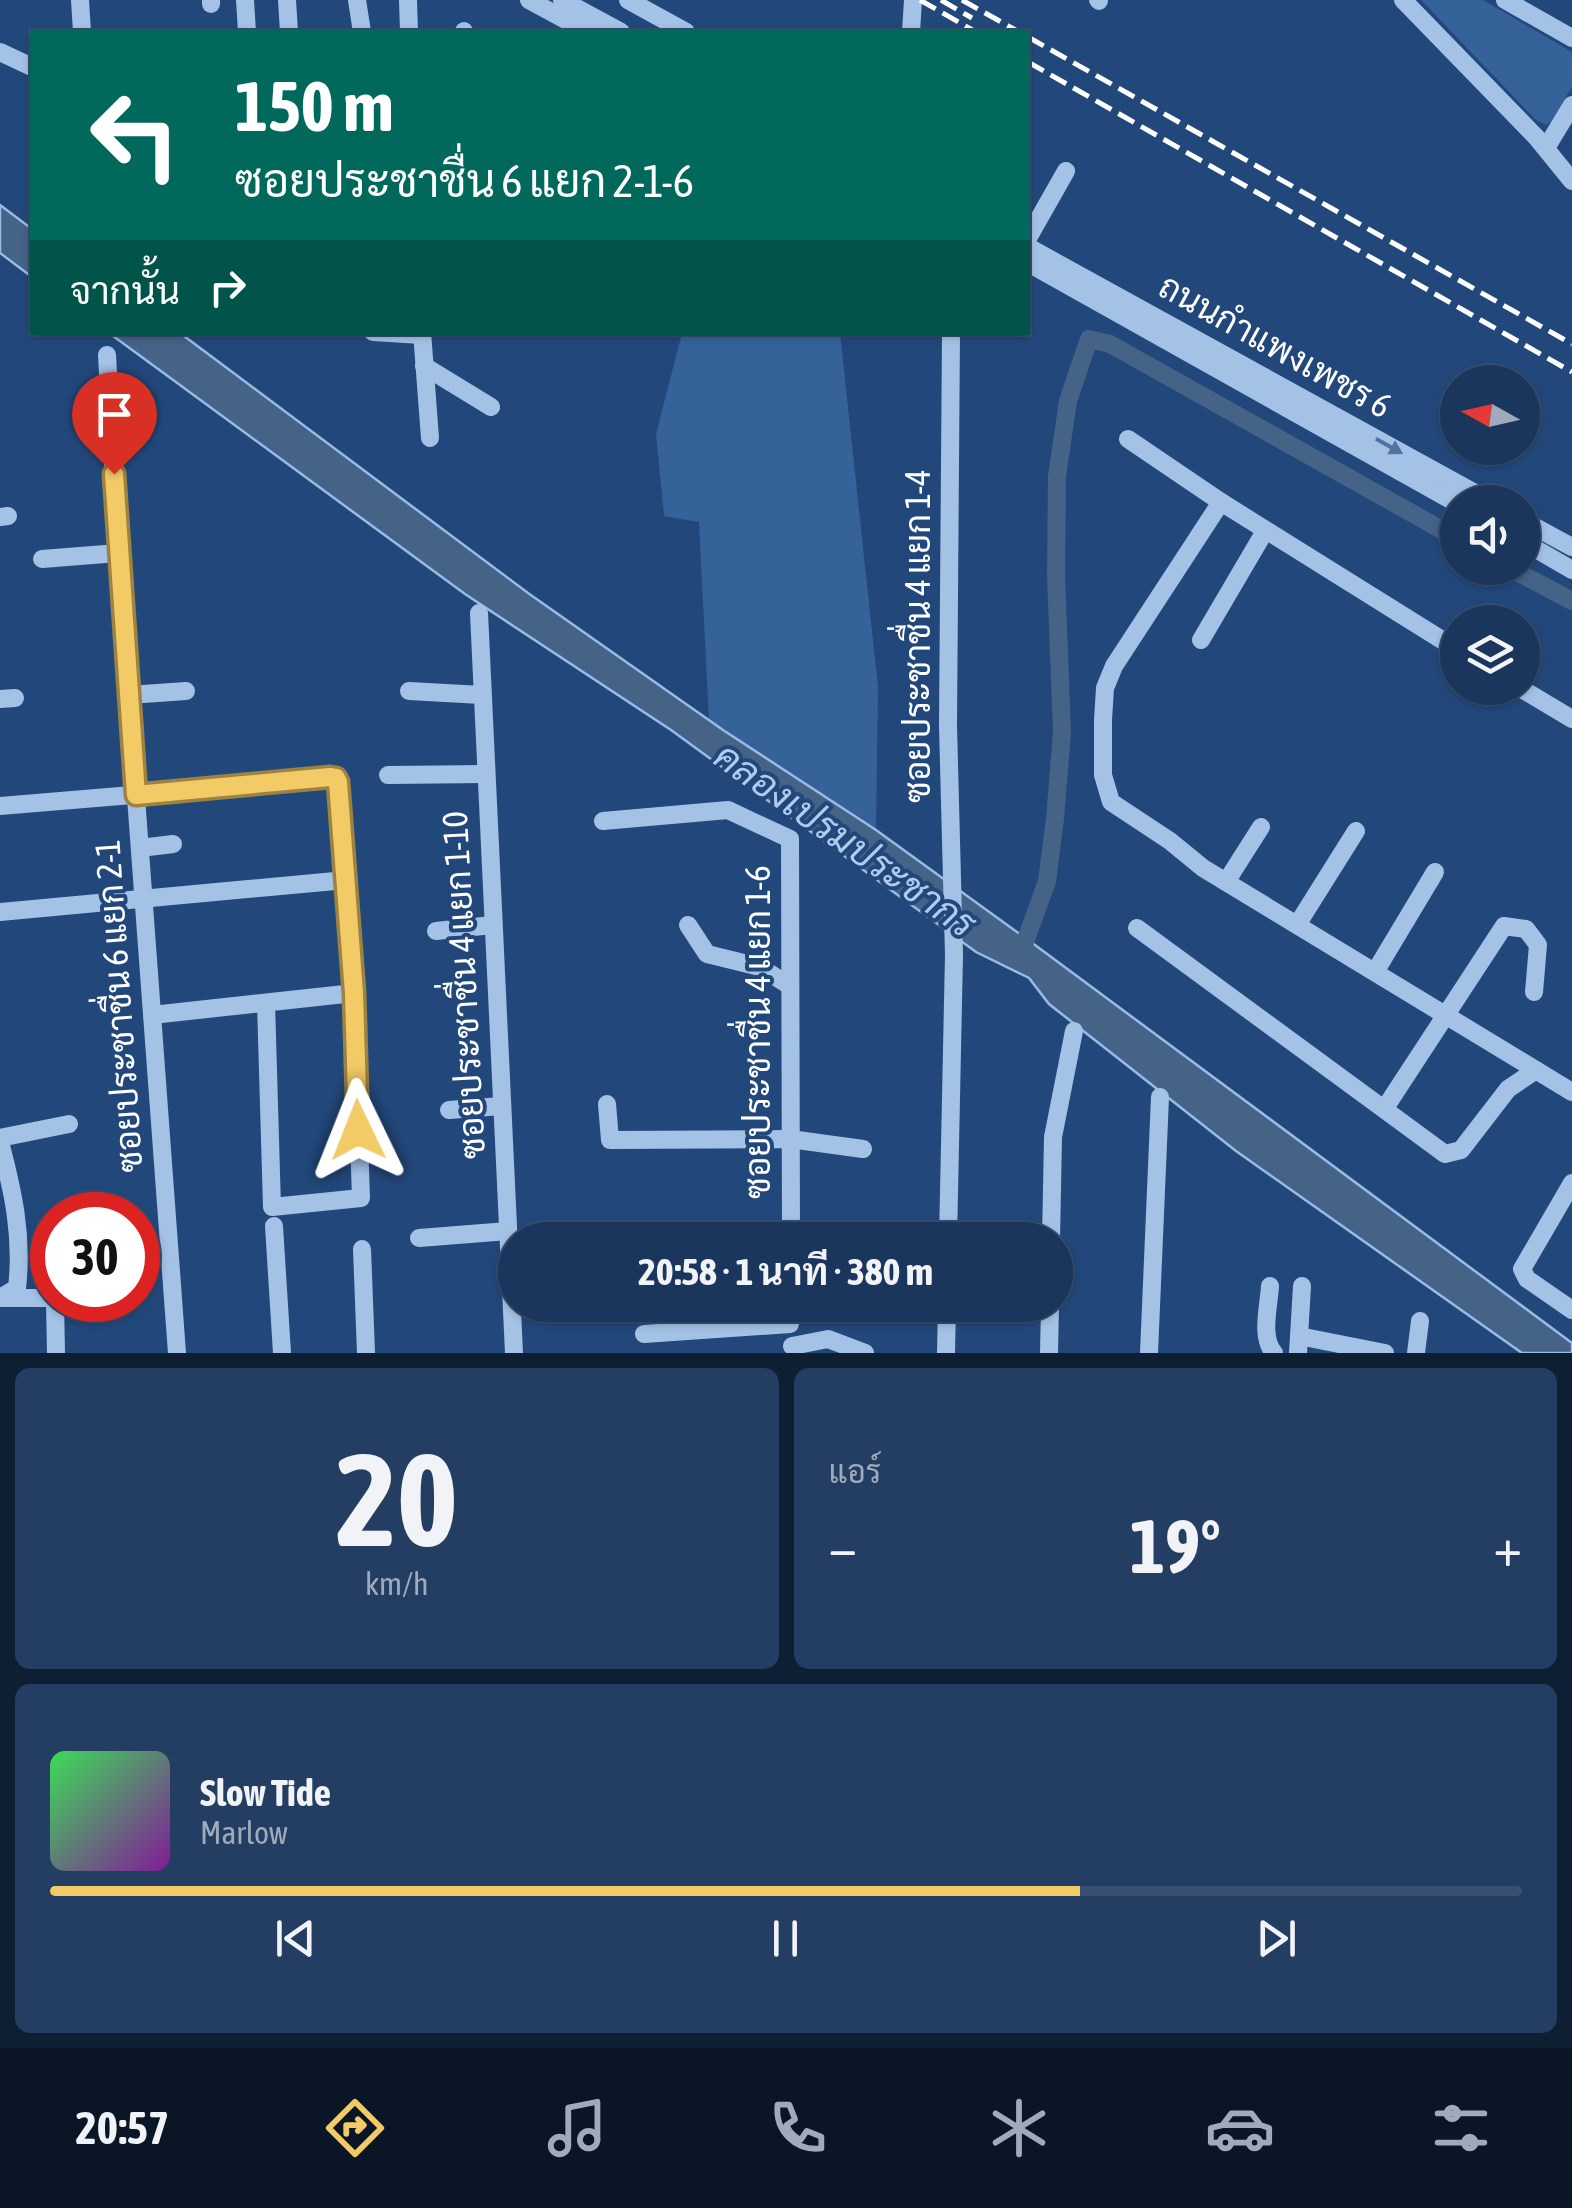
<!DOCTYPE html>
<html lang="th">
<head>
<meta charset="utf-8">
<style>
	body { margin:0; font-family:"Asap Condensed",Sarabun,sans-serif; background:#233e62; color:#f1f3f6; height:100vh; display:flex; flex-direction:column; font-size:38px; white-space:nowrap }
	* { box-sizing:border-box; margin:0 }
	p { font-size:32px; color:#9fabbb }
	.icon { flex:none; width:55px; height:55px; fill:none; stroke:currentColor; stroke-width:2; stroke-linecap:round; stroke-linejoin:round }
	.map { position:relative; height:1353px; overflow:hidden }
	.sheet { display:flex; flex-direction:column; gap:15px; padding:15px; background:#0e1e33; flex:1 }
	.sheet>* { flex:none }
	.guide { position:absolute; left:30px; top:30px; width:1000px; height:305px; border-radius:0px; box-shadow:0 2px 8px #0004,0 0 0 2px #385072; background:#00695c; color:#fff; overflow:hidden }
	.needle { width:65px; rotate:278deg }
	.buttons { position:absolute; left:1440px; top:365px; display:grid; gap:20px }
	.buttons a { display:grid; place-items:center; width:100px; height:100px; border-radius:50%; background:#1a365c; box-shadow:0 2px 8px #0004,0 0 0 2px #385072; font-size:50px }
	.speed { position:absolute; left:30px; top:1192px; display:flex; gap:20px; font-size:50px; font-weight:700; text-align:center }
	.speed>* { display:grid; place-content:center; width:130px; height:130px; border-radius:50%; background:#1a365c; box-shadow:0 2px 8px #0004,0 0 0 2px #385072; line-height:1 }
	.speed .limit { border:15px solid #d22; background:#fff; color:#111 }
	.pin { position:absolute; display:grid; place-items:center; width:85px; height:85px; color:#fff; margin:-102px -42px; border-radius:50% 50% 50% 0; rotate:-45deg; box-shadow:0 0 10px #0007 }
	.pin .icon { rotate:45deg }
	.me { position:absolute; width:110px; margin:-55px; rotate:358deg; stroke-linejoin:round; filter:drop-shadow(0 0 8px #0008) }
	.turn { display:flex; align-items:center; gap:35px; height:210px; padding:0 40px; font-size:45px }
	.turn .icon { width:130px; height:130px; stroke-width:2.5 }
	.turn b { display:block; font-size:70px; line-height:85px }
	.then { display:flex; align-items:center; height:95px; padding:0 40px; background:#0003; gap:20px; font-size:38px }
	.big { font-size:75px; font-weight:700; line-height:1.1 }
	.sheet .card { flex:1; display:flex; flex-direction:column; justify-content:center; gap:15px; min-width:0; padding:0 35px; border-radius:15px; background:#233e62 }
	.sheet .dial { align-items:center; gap:0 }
	.dial b { font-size:130px; line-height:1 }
	.song { display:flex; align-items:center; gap:30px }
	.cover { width:120px; height:120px; border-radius:15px; background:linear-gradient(135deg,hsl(130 70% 55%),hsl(290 70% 35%)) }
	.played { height:10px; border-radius:5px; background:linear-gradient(90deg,#f2ca66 70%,#385072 70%) }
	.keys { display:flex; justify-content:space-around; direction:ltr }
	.heat { display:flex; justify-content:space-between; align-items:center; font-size:55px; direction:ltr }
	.sheet .tiles { flex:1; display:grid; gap:15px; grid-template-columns:1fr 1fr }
	.card:last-child { grid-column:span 2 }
	.trip { position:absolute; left:498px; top:1222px; width:575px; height:100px; border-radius:50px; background:#1a365c; box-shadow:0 2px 8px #0004,0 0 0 2px #385072; font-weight:700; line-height:100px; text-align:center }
	.tab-bar { display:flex; height:160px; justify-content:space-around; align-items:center; background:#0a1625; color:#9fabbb }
	.tab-bar .icon { width:70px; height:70px }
	.tab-bar .active { color:#f2ca66 }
	.tab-bar b { font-size:45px; color:#f1f3f6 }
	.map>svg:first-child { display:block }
	.green { fill:#356299 }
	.water { fill:#456287; stroke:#98bce7; stroke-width:2.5 }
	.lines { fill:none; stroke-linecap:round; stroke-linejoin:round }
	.canal { stroke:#456287; stroke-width:18 }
	.minor { stroke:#a4c2e6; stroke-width:18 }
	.rail { stroke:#fff; stroke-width:5; stroke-dasharray:18 8; stroke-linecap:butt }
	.oneway { fill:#5073a0 }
	.route-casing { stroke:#9d8342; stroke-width:25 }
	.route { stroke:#f2ca66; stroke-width:18 }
	.labels { text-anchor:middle; stroke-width:8; stroke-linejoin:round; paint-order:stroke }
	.street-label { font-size:35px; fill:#fff; stroke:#22487b }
	.water-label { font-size:38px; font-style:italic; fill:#afcced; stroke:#22487b }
</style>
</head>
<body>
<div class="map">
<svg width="1572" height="1353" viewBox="0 0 1572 1353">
	<rect width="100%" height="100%" fill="#22487b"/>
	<g class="green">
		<polygon points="1421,0 1483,0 1572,52 1572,87 1551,122 1546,125 1536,120"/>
		<polygon points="682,333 840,333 878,687 876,830 709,720 699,522 664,516 656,434"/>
	</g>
	<g class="water">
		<polygon points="0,205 32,229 32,277 0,253"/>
		<polygon points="109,333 180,333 528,593 723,730 876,830 1035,945 1572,1343 1572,1353 1522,1353 1236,1151 1049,1004 1029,978 976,952 671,730 465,594"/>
	</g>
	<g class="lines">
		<g class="canal">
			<polyline points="1510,568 1572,601"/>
			<polyline points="1019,959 1047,881 1055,819 1062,732 1056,575 1057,476 1068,401 1089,339 1110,344 1458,539"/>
		</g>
		<g class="minor">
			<polyline points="80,0 82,32"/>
			<polyline points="211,0 211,4"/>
			<polyline points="245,0 247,32"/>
			<polyline points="287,0 289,32"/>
			<polyline points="357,0 362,32"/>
			<polyline points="408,0 409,32"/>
			<polyline points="529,0 588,32"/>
			<polyline points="562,0 621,32"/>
			<polyline points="628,0 686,32"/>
			<polyline points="1098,0 1099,1"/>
			<polyline points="1403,0 1537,138 1572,181"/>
			<polyline points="1505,0 1572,38"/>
			<polyline points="464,31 464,32"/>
			<polyline points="911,32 913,0"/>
			<polyline points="0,52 32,67"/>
			<polyline points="1546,148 1572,105"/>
			<polyline points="1028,238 1066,171"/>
			<polyline points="1028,247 1491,502"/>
			<polyline points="1028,263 1458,504"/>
			<polyline points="373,332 422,335"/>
			<polyline points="422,332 430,438"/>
			<polyline points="107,355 118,553 177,1353"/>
			<polyline points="424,366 491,407"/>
			<polyline points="1128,439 1221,502 1458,650"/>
			<polyline points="1221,502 1114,666 1105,688 1103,720 1103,775 1111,802 1170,841 1203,868 1572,1092"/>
			<polyline points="0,517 8,516"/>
			<polyline points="1522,520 1572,547"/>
			<polyline points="1522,541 1572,570"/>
			<polyline points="42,559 118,553"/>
			<polyline points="479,613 514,1353"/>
			<polyline points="1201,640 1265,531"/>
			<polyline points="1520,688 1572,719"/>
			<polyline points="409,691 482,695"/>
			<polyline points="129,695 186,691"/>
			<polyline points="0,699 15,698"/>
			<polyline points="388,775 485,774"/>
			<polyline points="0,806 335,778 354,993 361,1198 272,1207 266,1003"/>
			<polyline points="603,821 728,810 790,839 791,1240"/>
			<polyline points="140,848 173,844"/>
			<polyline points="1226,882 1261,827"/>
			<polyline points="0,912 346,880"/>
			<polyline points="688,925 707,954 760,967 790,986"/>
			<polyline points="1297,925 1356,831"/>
			<polyline points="1137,928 1445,1154 1461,1150 1508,1089 1536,1070"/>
			<polyline points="436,931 492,925"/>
			<polyline points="1375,972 1435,872"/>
			<polyline points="152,1015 354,993"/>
			<polyline points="607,1104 610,1140 790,1139 863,1149"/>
			<polyline points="1385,1108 1504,926 1526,929 1538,945 1534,992"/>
			<polyline points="449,1110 501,1106"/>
			<polyline points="0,1138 69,1124"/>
			<path d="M0,1142C13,1191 23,1236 17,1288L0,1298"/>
			<polyline points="1572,1183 1522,1269 1527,1279 1572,1310"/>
			<polyline points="274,1226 282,1353"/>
			<polyline points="619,1235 791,1239"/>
			<polyline points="419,1238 508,1231"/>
			<polyline points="948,1240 954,955 948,726 951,332"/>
			<polyline points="1051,1240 1053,1137 1074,1031"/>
			<polyline points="362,1249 366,1353"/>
			<path d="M1270,1286C1269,1306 1260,1337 1274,1353"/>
			<polyline points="0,1298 49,1298 55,1302 56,1353"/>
			<polyline points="644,1334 790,1324"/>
			<polyline points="1299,1336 1385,1353"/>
			<polyline points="792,1346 828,1339 865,1353"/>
			<polyline points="946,1353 947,1305"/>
			<polyline points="1049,1353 1050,1305"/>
			<polyline points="1149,1353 1160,1097"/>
			<polyline points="1298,1353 1302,1286"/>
			<polyline points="1416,1353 1420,1321"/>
		</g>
		<g class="rail">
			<polyline points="920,0 976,32"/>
			<polyline points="941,0 972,18"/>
			<polyline points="962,0 1019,32"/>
			<polyline points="1028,37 1572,344"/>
			<polyline points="1028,62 1572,372"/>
		</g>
	</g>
	<defs><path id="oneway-solid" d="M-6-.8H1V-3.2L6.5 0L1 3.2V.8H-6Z" transform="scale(2.5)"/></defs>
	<use class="oneway" href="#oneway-solid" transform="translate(1389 446) rotate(29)"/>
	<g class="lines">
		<g class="route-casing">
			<polyline id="route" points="114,474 136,795 330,777 336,778 338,782 354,993 358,1130"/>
		</g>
		<use href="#route" class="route"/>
	</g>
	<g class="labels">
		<g class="street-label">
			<text transform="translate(1275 346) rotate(29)" y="12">ถนนกำแพงเพชร 6</text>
			<text transform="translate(918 636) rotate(-90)" y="12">ซอยประชาชื่น 4 แยก 1-4</text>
			<text transform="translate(464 985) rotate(-93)" y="12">ซอยประชาชื่น 4 แยก 1-10</text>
			<text transform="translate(119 1006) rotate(-94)" y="12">ซอยประชาชื่น 6 แยก 2-1</text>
			<text transform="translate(758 1032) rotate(-90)" y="12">ซอยประชาชื่น 4 แยก 1-6</text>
		</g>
		<g class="water-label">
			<text transform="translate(845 840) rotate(35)" y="13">คลองเปรมประชากร</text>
		</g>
	</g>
</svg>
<div class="buttons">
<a><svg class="needle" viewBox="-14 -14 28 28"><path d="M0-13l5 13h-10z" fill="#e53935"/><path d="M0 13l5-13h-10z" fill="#9fabbb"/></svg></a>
<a><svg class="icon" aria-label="sound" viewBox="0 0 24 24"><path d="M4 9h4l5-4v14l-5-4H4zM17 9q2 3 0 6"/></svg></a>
<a><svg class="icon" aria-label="layers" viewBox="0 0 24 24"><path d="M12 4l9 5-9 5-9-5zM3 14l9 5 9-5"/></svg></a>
</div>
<div class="speed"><div class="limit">30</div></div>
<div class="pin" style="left:114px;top:474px;background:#d93025"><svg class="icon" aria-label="arrive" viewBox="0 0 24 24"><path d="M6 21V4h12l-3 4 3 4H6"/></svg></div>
<svg class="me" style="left:358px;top:1130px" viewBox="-20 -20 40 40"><path d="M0-17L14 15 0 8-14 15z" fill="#f2ca66" stroke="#fff" stroke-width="4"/></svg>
<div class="trip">20:58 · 1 นาที · 380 m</div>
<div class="guide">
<div class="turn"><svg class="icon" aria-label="left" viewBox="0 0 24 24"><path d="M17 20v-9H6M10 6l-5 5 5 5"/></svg><div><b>150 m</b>ซอยประชาชื่น 6 แยก 2-1-6</div></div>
<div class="then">จากนั้น<svg class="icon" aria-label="right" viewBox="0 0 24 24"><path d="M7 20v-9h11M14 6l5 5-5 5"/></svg></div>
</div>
</div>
<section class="sheet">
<div class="tiles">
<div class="card dial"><b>20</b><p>km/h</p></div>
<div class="card"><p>แอร์</p>
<div class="heat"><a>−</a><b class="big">19°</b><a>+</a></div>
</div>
<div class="card">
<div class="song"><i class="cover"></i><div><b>Slow Tide</b><p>Marlow</p></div></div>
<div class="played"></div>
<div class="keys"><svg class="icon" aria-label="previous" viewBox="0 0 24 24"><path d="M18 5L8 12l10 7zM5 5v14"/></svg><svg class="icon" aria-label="pause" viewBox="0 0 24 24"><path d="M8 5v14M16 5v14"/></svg><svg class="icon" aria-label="next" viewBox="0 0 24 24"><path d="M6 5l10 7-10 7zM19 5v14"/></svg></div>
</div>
</div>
</section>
<nav class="tab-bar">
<b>20:57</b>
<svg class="icon active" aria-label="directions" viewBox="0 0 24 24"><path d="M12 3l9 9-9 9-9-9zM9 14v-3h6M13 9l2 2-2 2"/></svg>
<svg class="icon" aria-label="music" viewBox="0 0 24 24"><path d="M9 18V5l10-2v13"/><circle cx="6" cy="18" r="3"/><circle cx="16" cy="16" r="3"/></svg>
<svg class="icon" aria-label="phone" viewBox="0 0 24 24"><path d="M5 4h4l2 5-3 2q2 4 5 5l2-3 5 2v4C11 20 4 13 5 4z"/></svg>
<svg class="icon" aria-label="climate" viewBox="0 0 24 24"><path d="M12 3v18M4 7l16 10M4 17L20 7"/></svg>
<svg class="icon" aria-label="car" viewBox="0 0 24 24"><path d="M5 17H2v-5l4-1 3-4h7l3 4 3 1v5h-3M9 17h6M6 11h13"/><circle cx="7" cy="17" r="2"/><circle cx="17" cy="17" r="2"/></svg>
<svg class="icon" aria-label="filters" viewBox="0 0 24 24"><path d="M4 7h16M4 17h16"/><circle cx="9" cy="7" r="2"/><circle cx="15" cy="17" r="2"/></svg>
</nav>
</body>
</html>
